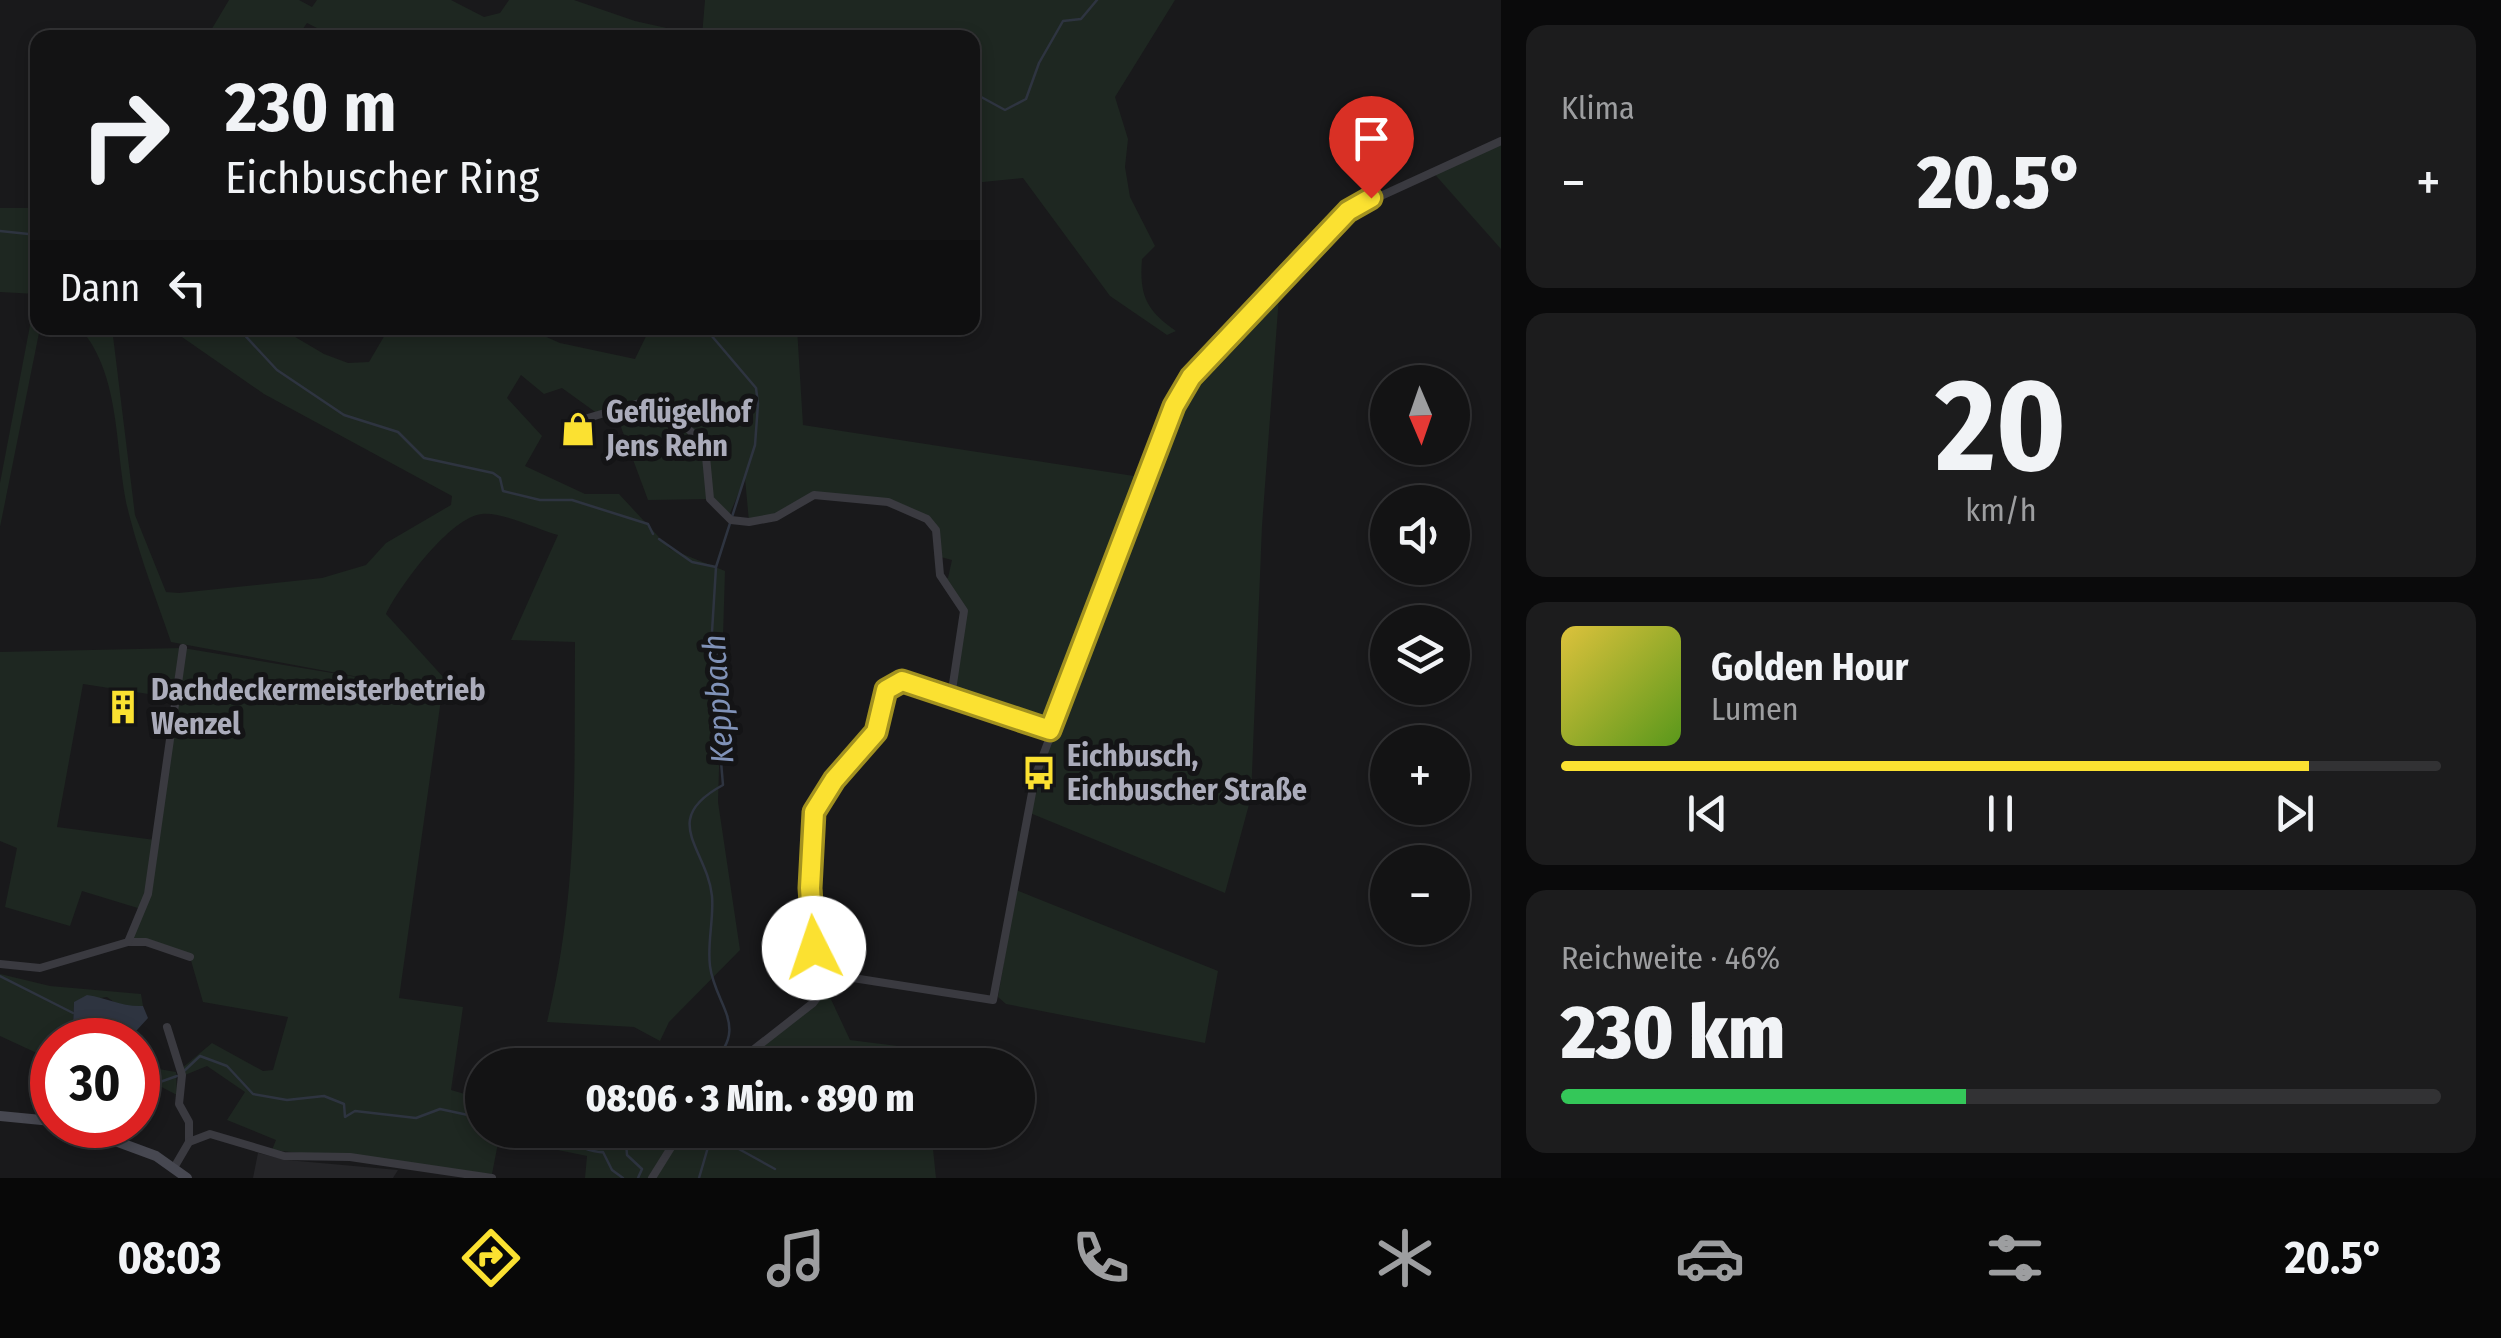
<!DOCTYPE html>
<html lang="de">
<head>
<meta charset="utf-8">
<style>
	body { margin:0; font-family:"Fira Sans Condensed",sans-serif; background:#1c1c1d; color:#f1f3f6; height:100vh; display:flex; flex-direction:column; font-size:38px; white-space:nowrap }
	* { box-sizing:border-box; margin:0 }
	p { font-size:32px; color:#9d9ea0 }
	.icon { flex:none; width:55px; height:55px; fill:none; stroke:currentColor; stroke-width:2; stroke-linecap:round; stroke-linejoin:round }
	.map { position:relative; flex:1; overflow:hidden }
	.sheet { display:flex; flex-direction:column; gap:25px; padding:25px; background:#0a0a0b; width:1000px }
	.sheet>* { flex:none }
	.banner { position:absolute; left:30px; top:30px; width:950px; height:305px; border-radius:20px; box-shadow:0 5px 15px #0003,0 0 0 2px #323234; background:#131314; color:#f1f3f6; overflow:hidden }
	.needle { width:65px; rotate:178deg }
	.fabs { position:absolute; left:1370px; top:365px; display:grid; gap:20px }
	.fabs a { display:grid; place-items:center; width:100px; height:100px; border-radius:50%; background:#131314; box-shadow:0 5px 15px #0003,0 0 0 2px #323234; font-size:50px }
	.speed { position:absolute; left:30px; top:1018px; display:flex; gap:20px; font-size:50px; font-weight:700; text-align:center }
	.speed>* { display:grid; place-content:center; width:130px; height:130px; border-radius:50%; background:#131314; box-shadow:0 5px 15px #0003,0 0 0 2px #323234; line-height:1 }
	.speed .limit { border:15px solid #d22; background:#fff; color:#111 }
	.pin { position:absolute; display:grid; place-items:center; width:85px; height:85px; color:#fff; margin:-102px -42px; border-radius:50% 50% 50% 0; rotate:-45deg; box-shadow:0 0 10px #0007 }
	.pin .icon { rotate:45deg }
	.me { position:absolute; width:110px; margin:-55px; rotate:356deg; stroke-linejoin:round; filter:drop-shadow(0 0 8px #0008) }
	.turn { display:flex; align-items:center; gap:35px; height:210px; padding:0 30px; font-size:45px }
	.turn .icon { width:130px; height:130px; stroke-width:2.5 }
	.turn b { display:block; font-size:70px; line-height:85px }
	.then { display:flex; align-items:center; height:95px; padding:0 30px; background:#0003; gap:20px; font-size:38px }
	.big { font-size:75px; font-weight:800; line-height:1.1 }
	.sheet .card { flex:1; display:flex; flex-direction:column; justify-content:center; gap:15px; min-width:0; padding:0 35px; border-radius:20px; background:#1c1c1d }
	.sheet .dial { align-items:center; gap:0 }
	.dial b { font-size:130px; line-height:1 }
	.song { display:flex; align-items:center; gap:30px }
	.cover { width:120px; height:120px; border-radius:15px; background:linear-gradient(135deg,hsl(50 70% 55%),hsl(90 70% 35%)) }
	.played { height:10px; border-radius:5px; background:linear-gradient(90deg,#fbe131 85%,#323234 85%) }
	.keys { display:flex; justify-content:space-around; direction:ltr }
	.heat { display:flex; justify-content:space-between; align-items:center; font-size:55px; direction:ltr }
	.charge { height:15px; border-radius:8px; background:linear-gradient(90deg,#34c759 46%,#323234 0) }
	.trip { position:absolute; left:465px; top:1048px; width:570px; height:100px; border-radius:50px; background:#131314; box-shadow:0 5px 15px #0003,0 0 0 2px #323234; font-weight:800; line-height:100px; text-align:center }
	.menu { display:flex; height:160px; justify-content:space-around; align-items:center; background:#080808; color:#9d9ea0 }
	.menu .icon { width:70px; height:70px }
	.menu .active { color:#fbe131 }
	.menu b { font-size:45px; color:#f1f3f6 }
	main { display:flex; flex:1; min-height:0 }
	.map>svg:first-child { display:block }
	.built { fill:#252528 }
	.green { fill:#1e2721; fill-rule:evenodd }
	.water { fill:#2e3440 }
	.lines { fill:none; stroke-linecap:round; stroke-linejoin:round }
	.stream { stroke:#2e3440; stroke-width:2.5 }
	.street { stroke:#3a3a40; stroke-width:8 }
	.secondary { stroke:#474851; stroke-width:10 }
	.route-casing { stroke:#a39220; stroke-width:25 }
	.route { stroke:#fbe131; stroke-width:18 }
	.labels { text-anchor:middle; stroke-width:10; stroke-linejoin:round; paint-order:stroke }
	.poi-label { font-size:30px; font-weight:bold; fill:#abacbb; stroke:#141416; text-anchor:start }
	.water-label { font-size:32px; font-style:italic; fill:#8092b8; stroke:#141416 }
</style>
</head>
<body>
<main>
<div class="map">
<svg width="1501" height="1178" viewBox="0 0 1501 1178">
	<rect width="100%" height="100%" fill="#19191b"/>
	<polygon class="built" points="258,1153 287,1160 398,1170 393,1178 253,1178"/>
	<g class="green">
		<path d="M229,0H299L312,7L317,0H451L484,17L500,13L509,0H574L635,21L702,36L705,0H1175L1115,97L1128,139L1125,167L1130,197L1155,246L1142,259C1139,296 1147,311 1176,331L1167,335L1110,296L1023,178L973,183L972,38H337L307,23L297,37H207Z"/>
		<polygon points="1501,141 1501,249 1431,170"/>
		<polygon points="0,208 37,208 40,328 0,527 0,483 36,294 0,292"/>
		<path d="M1279,296L1262,526L1251,797L1225,893L1030,813L1052,735L951,697L963,611L941,578H948L952,560L937,556L936,530L927,519L888,502L814,495L776,517L749,522L745,478L728,518L710,499L648,500L615,411L598,414L562,388L544,394L521,375L507,398L542,436L525,466L585,494H619L670,549L725,571L718,802L740,950L669,1022L660,1041L634,1027L547,1022C579,890 574,776 575,642L511,640L558,535C537,529 503,512 482,514C450,517 399,587 386,614L444,678L399,998L463,1007L451,1090L482,1099V1130H931L936,1178H585L587,1156L499,1138L492,1174L272,1150L276,1140L227,1120L245,1092L207,1066L185,1075L181,1069L212,1043L263,1071L273,1070L288,1017L203,1002L190,957L147,942H128L141,909L82,891L70,926L5,907L17,848L0,841V652L183,648L380,681L171,642C157,601 141,560 130,518C113,455 124,379 80,328H112L135,515L166,592L179,593L322,578L366,565L386,543L451,505L452,496L264,394L169,328H280L324,354L348,363L369,362L389,328H526L560,343L635,359L650,328H797L803,425L1147,478C1176,400 1205,340 1279,296ZM83,684L155,695L176,692L155,840L57,827Z"/>
		<polygon points="1016,890 1218,971 1205,1043 1006,1004 998,997"/>
		<polygon points="0,974 50,986 141,994 143,1006 121,1007 107,997 74,1002 73,1027 118,1036 137,1030 141,1066 176,1072 177,1095 138,1075 138,1040 52,1040 52,1060 0,1036"/>
		<polygon points="828,993 850,1040 945,1052 941,1065 738,1065"/>
	</g>
	<path class="water" d="M87,995C108,998 121,1007 143,1006L148,1018L137,1030L86,1036L73,1027L74,1002Z"/>
	<g class="lines">
		<g class="stream">
			<polyline points="972,92 1005,110 1026,99 1039,63 1063,21 1081,19 1097,0"/>
			<polyline points="0,231 38,235"/>
			<polyline points="238,328 277,370 344,415 398,432 424,458 493,473 500,478 503,491 540,500 572,500 648,524 653,534"/>
			<path d="M705,328L756,388L758,404L755,445L716,567L712,632L718,641L716,703L723,785C658,820 707,848 712,896C714,919 707,943 710,966C715,1006 751,1027 710,1065"/>
			<polyline points="659,539 692,562 716,567"/>
			<polyline points="0,976 73,1013"/>
			<polyline points="138,1055 160,1082 177,1076"/>
			<polyline points="184,1071 200,1056 227,1066 253,1094 287,1100 324,1096 344,1104 345,1117 355,1111 416,1118 440,1109 482,1118"/>
			<path d="M538,1130C553,1135 591,1154 603,1152L612,1170L623,1178"/>
			<polyline points="720,1130 728,1143 775,1169"/>
			<polyline points="638,1178 642,1169 627,1155 626,1142 631,1138 661,1143 656,1130"/>
			<polyline points="699,1178 713,1130"/>
		</g>
		<g class="street">
			<polyline points="565,443 567,424 653,399 662,402 705,446 710,499 731,520 749,522 776,517 814,495 888,502 927,519 936,530 940,575 964,611 951,697"/>
			<polyline points="128,942 146,942 190,957"/>
			<polyline points="0,964 40,968 128,942 148,894 183,648"/>
			<polyline points="834,975 993,1000 1035,777 1174,406 1210,355 1348,211 1501,141"/>
			<path d="M834,975C805,957 804,846 814,813C822,786 849,768 867,748C880,732 881,709 885,690L902,681L1051,730"/>
			<polyline points="167,1027 182,1075 179,1104 189,1122 189,1142"/>
			<polyline points="734,1065 813,1003 834,975"/>
			<polyline points="175,1166 189,1142 210,1134 284,1156 350,1157 492,1178"/>
			<polyline points="652,1178 682,1130"/>
		</g>
		<g class="secondary">
			<polyline points="0,1116 52,1121"/>
			<polyline points="72,1125 156,1156 187,1178"/>
		</g>
	</g>
	<g class="lines">
		<g class="route-casing">
			<polyline id="route" points="814,948 810,888 814,812 834,780 876,732 886,690 902,681 1050,730 1174,406 1191,377 1348,211 1371,198"/>
		</g>
		<use href="#route" class="route"/>
	</g>
	<defs>
		<g id="shop-bare" transform="scale(2.7)"><path d="M-5-2.5h2.3a2.7 3.5 0 0 1 5.4 0H5L5.5 6h-11ZM-1.5-2.5h3a1.5 2.3 0 0 0-3 0Z" fill="#fbe131" stroke="#141416" stroke-width="2.5" paint-order="stroke"/></g>
		<g id="building-bare" transform="scale(2.7)"><path d="M-4-6H4V6H1V3H-1V6H-4ZM-2.5-4.3h1.7v1.8h-1.7ZM.8-4.3h1.7v1.8H.8ZM-2.5-1h1.7V.8h-1.7ZM.8-1h1.7V.8H.8Z" fill="#fbe131" stroke="#141416" stroke-width="2.5" paint-order="stroke"/></g>
		<g id="bus-bare" transform="scale(2.7)"><path d="M-5-6H5V4H4V6H2V4H-2V6H-4V4H-5ZM-3.5-4V0h7V-4ZM-3.5 1.2v1.5H-2V1.2ZM2 1.2v1.5H3.5V1.2Z" fill="#fbe131" stroke="#141416" stroke-width="2.5" paint-order="stroke"/></g>
	</defs>
	<g fill-rule="evenodd">
		<use href="#shop-bare" x="578" y="429"/>
		<use href="#building-bare" x="123" y="707"/>
		<use href="#bus-bare" x="1039" y="773"/>
	</g>
	<g class="labels">
		<g class="poi-label">
			<text x="606" y="422">Geflügelhof<tspan x="606" dy="34">Jens Rehn</tspan></text>
			<text x="151" y="700">Dachdeckermeisterbetrieb<tspan x="151" dy="34">Wenzel</tspan></text>
			<text x="1067" y="766">Eichbusch,<tspan x="1067" dy="34">Eichbuscher Straße</tspan></text>
		</g>
		<g class="water-label">
			<text transform="translate(718 699) rotate(-94)" y="11">Keppbach</text>
		</g>
	</g>
</svg>
<div class="fabs">
<a><svg class="needle" viewBox="-14 -14 28 28"><path d="M0-13l5 13h-10z" fill="#e53935"/><path d="M0 13l5-13h-10z" fill="#9d9ea0"/></svg></a>
<a><svg class="icon" aria-label="sound" viewBox="0 0 24 24"><path d="M4 9h4l5-4v14l-5-4H4zM17 9q2 3 0 6"/></svg></a>
<a><svg class="icon" aria-label="layers" viewBox="0 0 24 24"><path d="M12 4l9 5-9 5-9-5zM3 14l9 5 9-5"/></svg></a>
<a>+</a>
<a>−</a>
</div>
<div class="speed"><div class="limit">30</div></div>
<div class="pin" style="left:1371px;top:198px;background:#d93025"><svg class="icon" aria-label="arrive" viewBox="0 0 24 24"><path d="M6 21V4h12l-3 4 3 4H6"/></svg></div>
<svg class="me" style="left:814px;top:948px" viewBox="-20 -20 40 40"><circle r="19" fill="#fff"/><path d="M0-13L10 11 0 6-10 11z" fill="#fbe131"/></svg>
<div class="trip">08:06 · 3 Min. · 890 m</div>
<div class="banner">
<div class="turn"><svg class="icon" aria-label="right" viewBox="0 0 24 24"><path d="M7 20v-9h11M14 6l5 5-5 5"/></svg><div><b>230 m</b>Eichbuscher Ring</div></div>
<div class="then">Dann<svg class="icon" aria-label="left" viewBox="0 0 24 24"><path d="M17 20v-9H6M10 6l-5 5 5 5"/></svg></div>
</div>
</div>
<section class="sheet">
<div class="card"><p>Klima</p>
<div class="heat"><a>−</a><b class="big">20.5°</b><a>+</a></div>
</div>
<div class="card dial"><b>20</b><p>km/h</p></div>
<div class="card">
<div class="song"><i class="cover"></i><div><b>Golden Hour</b><p>Lumen</p></div></div>
<div class="played"></div>
<div class="keys"><svg class="icon" aria-label="previous" viewBox="0 0 24 24"><path d="M18 5L8 12l10 7zM5 5v14"/></svg><svg class="icon" aria-label="pause" viewBox="0 0 24 24"><path d="M8 5v14M16 5v14"/></svg><svg class="icon" aria-label="next" viewBox="0 0 24 24"><path d="M6 5l10 7-10 7zM19 5v14"/></svg></div>
</div>
<div class="card"><p>Reichweite · 46%</p><b class="big">230 km</b><div class="charge"></div></div>
</section>
</main>
<nav class="menu">
<b>08:03</b>
<svg class="icon active" aria-label="directions" viewBox="0 0 24 24"><path d="M12 3l9 9-9 9-9-9zM9 14v-3h6M13 9l2 2-2 2"/></svg>
<svg class="icon" aria-label="music" viewBox="0 0 24 24"><path d="M9 18V5l10-2v13"/><circle cx="6" cy="18" r="3"/><circle cx="16" cy="16" r="3"/></svg>
<svg class="icon" aria-label="phone" viewBox="0 0 24 24"><path d="M5 4h4l2 5-3 2q2 4 5 5l2-3 5 2v4C11 20 4 13 5 4z"/></svg>
<svg class="icon" aria-label="climate" viewBox="0 0 24 24"><path d="M12 3v18M4 7l16 10M4 17L20 7"/></svg>
<svg class="icon" aria-label="car" viewBox="0 0 24 24"><path d="M5 17H2v-5l4-1 3-4h7l3 4 3 1v5h-3M9 17h6M6 11h13"/><circle cx="7" cy="17" r="2"/><circle cx="17" cy="17" r="2"/></svg>
<svg class="icon" aria-label="filters" viewBox="0 0 24 24"><path d="M4 7h16M4 17h16"/><circle cx="9" cy="7" r="2"/><circle cx="15" cy="17" r="2"/></svg>
<b>20.5°</b>
</nav>
</body>
</html>
